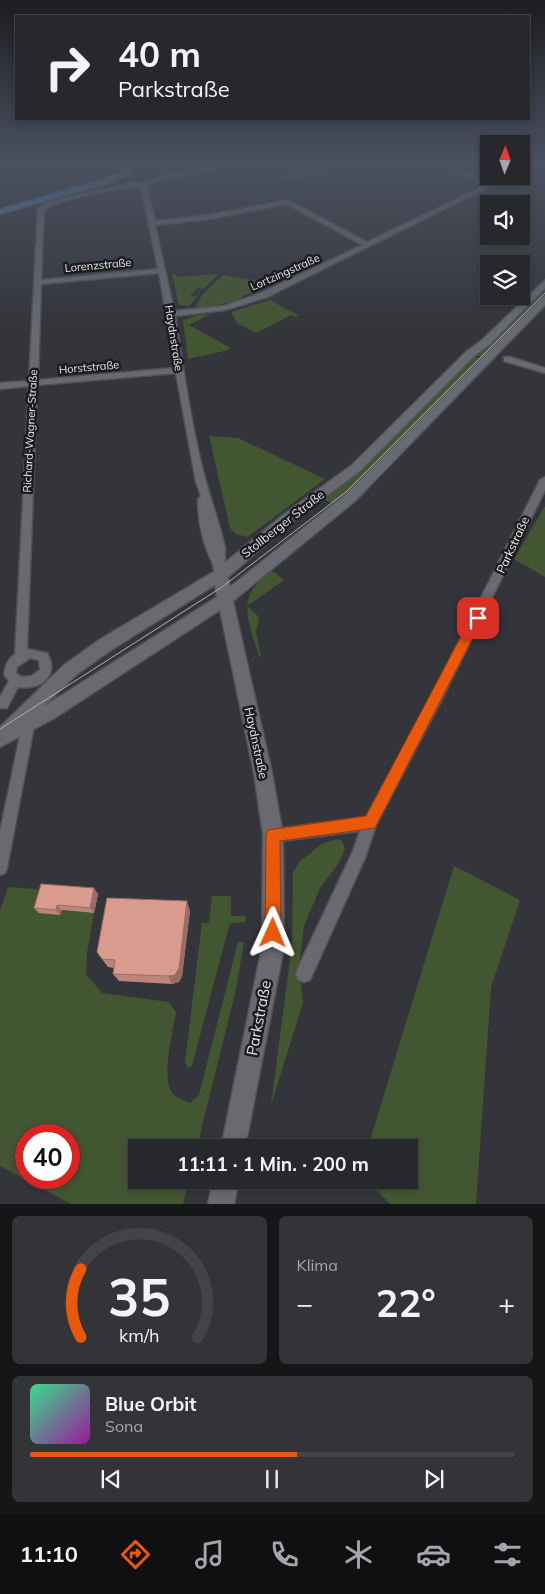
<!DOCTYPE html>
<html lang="de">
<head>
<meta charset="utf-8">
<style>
	body { margin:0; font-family:Mulish,sans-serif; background:#333438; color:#f1f3f6; height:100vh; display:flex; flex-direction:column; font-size:19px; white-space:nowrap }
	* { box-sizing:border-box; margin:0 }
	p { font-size:16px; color:#a4a6a9 }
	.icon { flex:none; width:28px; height:28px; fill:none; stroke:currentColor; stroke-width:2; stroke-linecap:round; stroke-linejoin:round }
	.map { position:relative; height:1204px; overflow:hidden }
	.details { display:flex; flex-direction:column; gap:12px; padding:12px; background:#151618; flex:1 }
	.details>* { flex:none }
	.guide { position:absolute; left:15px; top:15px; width:515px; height:105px; border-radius:0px; box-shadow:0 2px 8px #0003,0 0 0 1px #434448; background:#27282c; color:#f1f3f6; overflow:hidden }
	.needle { width:32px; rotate:2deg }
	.tools { position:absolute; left:480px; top:135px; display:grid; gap:10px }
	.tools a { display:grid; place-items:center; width:50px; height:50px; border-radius:0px; background:#27282c; box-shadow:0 2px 8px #0003,0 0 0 1px #434448; font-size:25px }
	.speed { position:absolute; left:15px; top:1124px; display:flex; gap:10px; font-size:25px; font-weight:700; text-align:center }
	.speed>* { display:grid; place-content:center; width:65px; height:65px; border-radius:50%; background:#27282c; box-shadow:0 2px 8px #0003,0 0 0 1px #434448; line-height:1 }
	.speed .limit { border:8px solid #d22; background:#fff; color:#111 }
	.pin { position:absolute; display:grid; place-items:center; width:42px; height:42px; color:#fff; margin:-21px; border-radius:10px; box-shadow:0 2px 8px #0006 }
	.me { position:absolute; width:55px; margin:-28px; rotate:1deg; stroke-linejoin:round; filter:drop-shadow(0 0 4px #0008) }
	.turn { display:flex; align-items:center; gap:18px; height:105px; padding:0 20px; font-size:22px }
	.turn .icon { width:65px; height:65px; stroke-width:2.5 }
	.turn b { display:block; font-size:35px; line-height:42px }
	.big { font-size:38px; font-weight:700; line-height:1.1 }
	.details .card { flex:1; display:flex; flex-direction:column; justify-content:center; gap:8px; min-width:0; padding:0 18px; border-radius:8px; background:#333438 }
	.details .dial { align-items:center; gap:0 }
	.dial svg { height:130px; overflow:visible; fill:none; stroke:#434448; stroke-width:7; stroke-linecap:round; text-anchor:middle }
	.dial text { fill:#f1f3f6; stroke:none }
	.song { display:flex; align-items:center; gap:15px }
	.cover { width:60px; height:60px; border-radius:8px; background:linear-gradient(135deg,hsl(150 70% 55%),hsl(300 70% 35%)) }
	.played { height:5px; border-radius:2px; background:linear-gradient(90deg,#ea580c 55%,#434448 55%) }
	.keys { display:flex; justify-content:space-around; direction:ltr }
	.heat { display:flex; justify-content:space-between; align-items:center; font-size:28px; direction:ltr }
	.details .tiles { flex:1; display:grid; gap:12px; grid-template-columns:1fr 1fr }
	.card:last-child { grid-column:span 2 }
	.trip { position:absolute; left:128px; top:1139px; width:290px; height:50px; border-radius:0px; background:#27282c; box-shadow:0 2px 8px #0003,0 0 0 1px #434448; font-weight:700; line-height:50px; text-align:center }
	.menu { display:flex; height:80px; justify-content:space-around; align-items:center; background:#101012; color:#a4a6a9 }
	.menu .icon { width:35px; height:35px }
	.menu .current { color:#ea580c }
	.menu b { font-size:22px; color:#f1f3f6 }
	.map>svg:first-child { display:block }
	.green { fill:#435632; fill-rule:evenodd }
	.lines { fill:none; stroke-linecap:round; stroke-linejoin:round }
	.street-casing { stroke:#505156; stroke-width:3 }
	.secondary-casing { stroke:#505156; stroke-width:3 }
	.primary-casing { stroke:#505156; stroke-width:3 }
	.street { fill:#696a70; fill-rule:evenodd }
	.secondary { fill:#696a70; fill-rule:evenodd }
	.primary { fill:#438aac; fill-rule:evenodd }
	.tram { stroke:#afb0b4; stroke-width:1 }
	.rail-casing { stroke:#afb0b4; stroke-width:3 }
	.rail { stroke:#1c1c1f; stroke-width:2; stroke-dasharray:6; stroke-linecap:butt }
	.wall { fill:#bb857b }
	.shaded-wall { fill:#996c64 }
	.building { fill:#da9b8f; stroke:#996c64 }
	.route { fill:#ea580c; stroke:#983908 }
	.labels { text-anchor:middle; stroke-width:5; stroke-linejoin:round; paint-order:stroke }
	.far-street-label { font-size:11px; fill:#e7e8eb; stroke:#1c1c1f }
	.street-label { font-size:12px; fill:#e7e8eb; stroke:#1c1c1f }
	.near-street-label { font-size:15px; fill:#e7e8eb; stroke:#1c1c1f }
</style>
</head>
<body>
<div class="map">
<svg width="545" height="1204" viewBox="0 0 545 1204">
	<rect width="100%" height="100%" fill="#34353a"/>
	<g class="green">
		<polygon points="329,164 337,165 333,166 343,168 283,182 279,179 288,174 328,168 327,165"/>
		<polygon points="172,274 176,274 176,277 218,274 204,289 197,288 190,296 197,297 189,306 179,305"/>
		<polygon points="223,275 255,280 282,279 243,296 240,300 199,309 196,306 202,295"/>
		<polygon points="545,286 545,296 483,358 476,355"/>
		<polygon points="270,300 298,315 296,317 291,315 256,333 237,323 231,312"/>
		<polygon points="199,315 209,315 189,325 229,347 229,350 188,359 183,320"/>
		<polygon points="475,356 481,359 337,506 322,498"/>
		<polygon points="209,436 238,438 325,479 253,533 247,537 236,534 230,528"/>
		<polygon points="545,506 545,577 514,559"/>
		<path d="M270,569L284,580L247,606L259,617L256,633L261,657L259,656C254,638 242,613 250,594C254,586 264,577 270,569Z"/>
		<polygon points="336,839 342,841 345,849 339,863 320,888 304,926 299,965 303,1003 271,1105 292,944 293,872 300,861 322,844"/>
		<polygon points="454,866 520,900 491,987 476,1204 390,1204 366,1180 409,1180 409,1148 368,1147"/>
		<path d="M8,887L45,890L60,915L62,910L94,913L87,953L86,974L102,993L169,1002L176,1013C173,1031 160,1079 173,1094C177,1098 185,1101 190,1103L199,1095L238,942H244L236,989L197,1147L136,1148V1180H189L183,1204H71L0,1166V911ZM26,1135H69V1178H26Z"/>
		<polygon points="212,896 231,896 231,916 246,916 245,922 232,923 229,926 192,1066 188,1068 185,1062 202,923 209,923"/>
	</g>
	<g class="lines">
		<g class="street-casing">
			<g id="street">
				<path d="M243,160H255L161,180L147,186L155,221L209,215L288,200L367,242L484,186L437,160H444L488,183L503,176H511L267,297L225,310L175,316C184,371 191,427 206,482C212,504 220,525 225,548C225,551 225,576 224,578H216C214,573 214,567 212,562C202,541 198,522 198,499L201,496L196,482L176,373L37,385L27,649L47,653C60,676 41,690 18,687L7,708H0V697L9,681L4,675C5,666 8,659 15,654L29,386L0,389V383L29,381L38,209L45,204L72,196L126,184L143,183L159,177ZM141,187L158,269L41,280L44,210C62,198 119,188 141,187ZM287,204L362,245L261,293L224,306L174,311L155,225L209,219ZM159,273L175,368L38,380L41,284ZM30,658L39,660L40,670L32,676L21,677L16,673L17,667Z"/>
				<polygon points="536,160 544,160 521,172 521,168"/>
				<polygon points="504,357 510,357 545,368 545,373 504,361"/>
				<polygon points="545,477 545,490 441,701 376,825 365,858 310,980 304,982 298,980 296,974 298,968 353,851 360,831 273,842 268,840 266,835 268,830 366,817 433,693 540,480"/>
				<polygon points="28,720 33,722 34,726 7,868 5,873 0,875 0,832 22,726 23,722"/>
			</g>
		</g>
		<g class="secondary-casing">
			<g id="secondary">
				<path d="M545,280V288L490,344L474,356L360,471L293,521L228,577L230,587L345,495L542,297L545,296V305L355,501L233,601L272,773L283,835L284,947L245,1148H221L262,947L263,835L254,773L220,610L53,719L0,747V727L64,665L99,640L215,571L283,515L352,465L466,352L482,340ZM215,585L217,597L43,707L76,675L111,650Z"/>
				<polygon points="213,1180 239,1180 234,1204 208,1204"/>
			</g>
		</g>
		<g class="primary-casing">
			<polygon id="primary" points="132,160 140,160 130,174 113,182 0,214 0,209 107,178 124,170"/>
		</g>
		<use href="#street" class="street"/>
		<use href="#secondary" class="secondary"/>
		<use href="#primary" class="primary"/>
		<polyline class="tram" points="0,729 222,587 346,492 545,293"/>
		<g class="rail-casing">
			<polyline id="rail" points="0,161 11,160"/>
		</g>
		<use href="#rail" class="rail"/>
	</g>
	<g class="wall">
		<polygon points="98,894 94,913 62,910 60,915 39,913 34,908"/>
		<polygon points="190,911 182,976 179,982 172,984 119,981 113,974 114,968 108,967 102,959"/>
	</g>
	<g class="shaded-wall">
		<polygon points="94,888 98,894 94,913 90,908"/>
		<polygon points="187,901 190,911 182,976 179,982 172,984 168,976"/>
		<polygon points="57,905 62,910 60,915 56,910"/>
	</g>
	<g class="building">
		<polygon points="41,884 94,888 90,908 57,905 56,910 34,908"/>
		<polygon points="107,898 187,901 179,968 175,975 168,976 113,974 115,960 102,959 97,952"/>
	</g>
	<linearGradient id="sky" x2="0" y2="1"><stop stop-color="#1d1d20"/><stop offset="0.49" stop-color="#4a5160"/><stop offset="1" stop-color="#4a5160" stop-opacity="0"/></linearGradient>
	<rect width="545" height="329" fill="url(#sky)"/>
	<polygon class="route" points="478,613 483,618 375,828 280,841 281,933 278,939 273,941 267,939 265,933 266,835 268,830 366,816 473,614"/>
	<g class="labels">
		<g class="far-street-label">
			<text transform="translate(98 265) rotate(-5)" y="4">Lorenzstraße</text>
			<text transform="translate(285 272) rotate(-24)" y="4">Lortzingstraße</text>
			<text transform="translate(174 338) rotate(81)" y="4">Haydnstraße</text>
			<text transform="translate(89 367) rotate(-5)" y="4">Horststraße</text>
			<text transform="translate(30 431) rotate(-87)" y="4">Richard-Wagner-Straße</text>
		</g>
		<g class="street-label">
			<text transform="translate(283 524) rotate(-38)" y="4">Stollberger Straße</text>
			<text transform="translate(513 545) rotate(-65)" y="4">Parkstraße</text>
			<text transform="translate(256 743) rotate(78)" y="4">Haydnstraße</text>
		</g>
		<g class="near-street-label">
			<text transform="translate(259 1018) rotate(-79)" y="5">Parkstraße</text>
		</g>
	</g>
</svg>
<div class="tools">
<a><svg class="needle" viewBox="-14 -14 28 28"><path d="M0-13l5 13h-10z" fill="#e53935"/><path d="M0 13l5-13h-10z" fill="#a4a6a9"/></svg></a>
<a><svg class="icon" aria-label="sound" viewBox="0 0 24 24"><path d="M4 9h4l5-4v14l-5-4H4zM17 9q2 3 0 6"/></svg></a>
<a><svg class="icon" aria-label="layers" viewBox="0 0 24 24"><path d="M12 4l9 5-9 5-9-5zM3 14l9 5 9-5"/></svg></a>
</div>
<div class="speed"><div class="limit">40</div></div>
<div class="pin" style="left:478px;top:618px;background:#d93025"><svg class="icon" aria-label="arrive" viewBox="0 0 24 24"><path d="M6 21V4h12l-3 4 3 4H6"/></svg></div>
<svg class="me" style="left:273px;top:933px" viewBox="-20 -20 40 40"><path d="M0-17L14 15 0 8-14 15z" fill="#ea580c" stroke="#fff" stroke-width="4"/></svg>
<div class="trip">11:11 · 1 Min. · 200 m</div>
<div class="guide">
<div class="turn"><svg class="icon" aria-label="right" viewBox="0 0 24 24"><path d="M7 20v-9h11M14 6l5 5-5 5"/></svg><div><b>40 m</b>Parkstraße</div></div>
</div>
</div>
<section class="details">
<div class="tiles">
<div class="card dial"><svg viewBox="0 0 100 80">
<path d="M14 69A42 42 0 1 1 86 69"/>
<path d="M14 69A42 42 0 0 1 14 27" stroke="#ea580c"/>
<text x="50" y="56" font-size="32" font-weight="700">35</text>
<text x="50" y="72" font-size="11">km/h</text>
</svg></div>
<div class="card"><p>Klima</p>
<div class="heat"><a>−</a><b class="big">22°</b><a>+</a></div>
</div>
<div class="card">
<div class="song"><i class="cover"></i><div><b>Blue Orbit</b><p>Sona</p></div></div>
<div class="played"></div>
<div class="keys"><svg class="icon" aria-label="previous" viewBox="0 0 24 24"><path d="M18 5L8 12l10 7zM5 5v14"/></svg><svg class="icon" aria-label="pause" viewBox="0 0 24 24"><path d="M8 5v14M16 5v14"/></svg><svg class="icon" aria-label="next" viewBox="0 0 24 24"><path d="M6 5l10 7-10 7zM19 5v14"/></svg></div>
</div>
</div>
</section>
<nav class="menu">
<b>11:10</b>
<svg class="icon current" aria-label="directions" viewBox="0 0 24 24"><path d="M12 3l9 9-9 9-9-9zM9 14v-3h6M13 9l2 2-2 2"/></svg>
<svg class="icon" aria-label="music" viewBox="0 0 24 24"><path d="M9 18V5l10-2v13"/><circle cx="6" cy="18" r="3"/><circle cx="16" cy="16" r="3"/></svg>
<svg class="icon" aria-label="phone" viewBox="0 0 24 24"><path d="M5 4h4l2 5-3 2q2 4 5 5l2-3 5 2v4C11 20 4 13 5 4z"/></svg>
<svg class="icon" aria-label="climate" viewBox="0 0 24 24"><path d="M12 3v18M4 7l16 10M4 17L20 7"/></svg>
<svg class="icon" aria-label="car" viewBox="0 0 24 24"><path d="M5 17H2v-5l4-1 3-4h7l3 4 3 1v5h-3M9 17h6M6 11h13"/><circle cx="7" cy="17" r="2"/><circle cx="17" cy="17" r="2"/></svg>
<svg class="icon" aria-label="filters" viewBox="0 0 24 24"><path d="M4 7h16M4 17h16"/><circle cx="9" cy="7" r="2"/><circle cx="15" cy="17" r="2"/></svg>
</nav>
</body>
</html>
